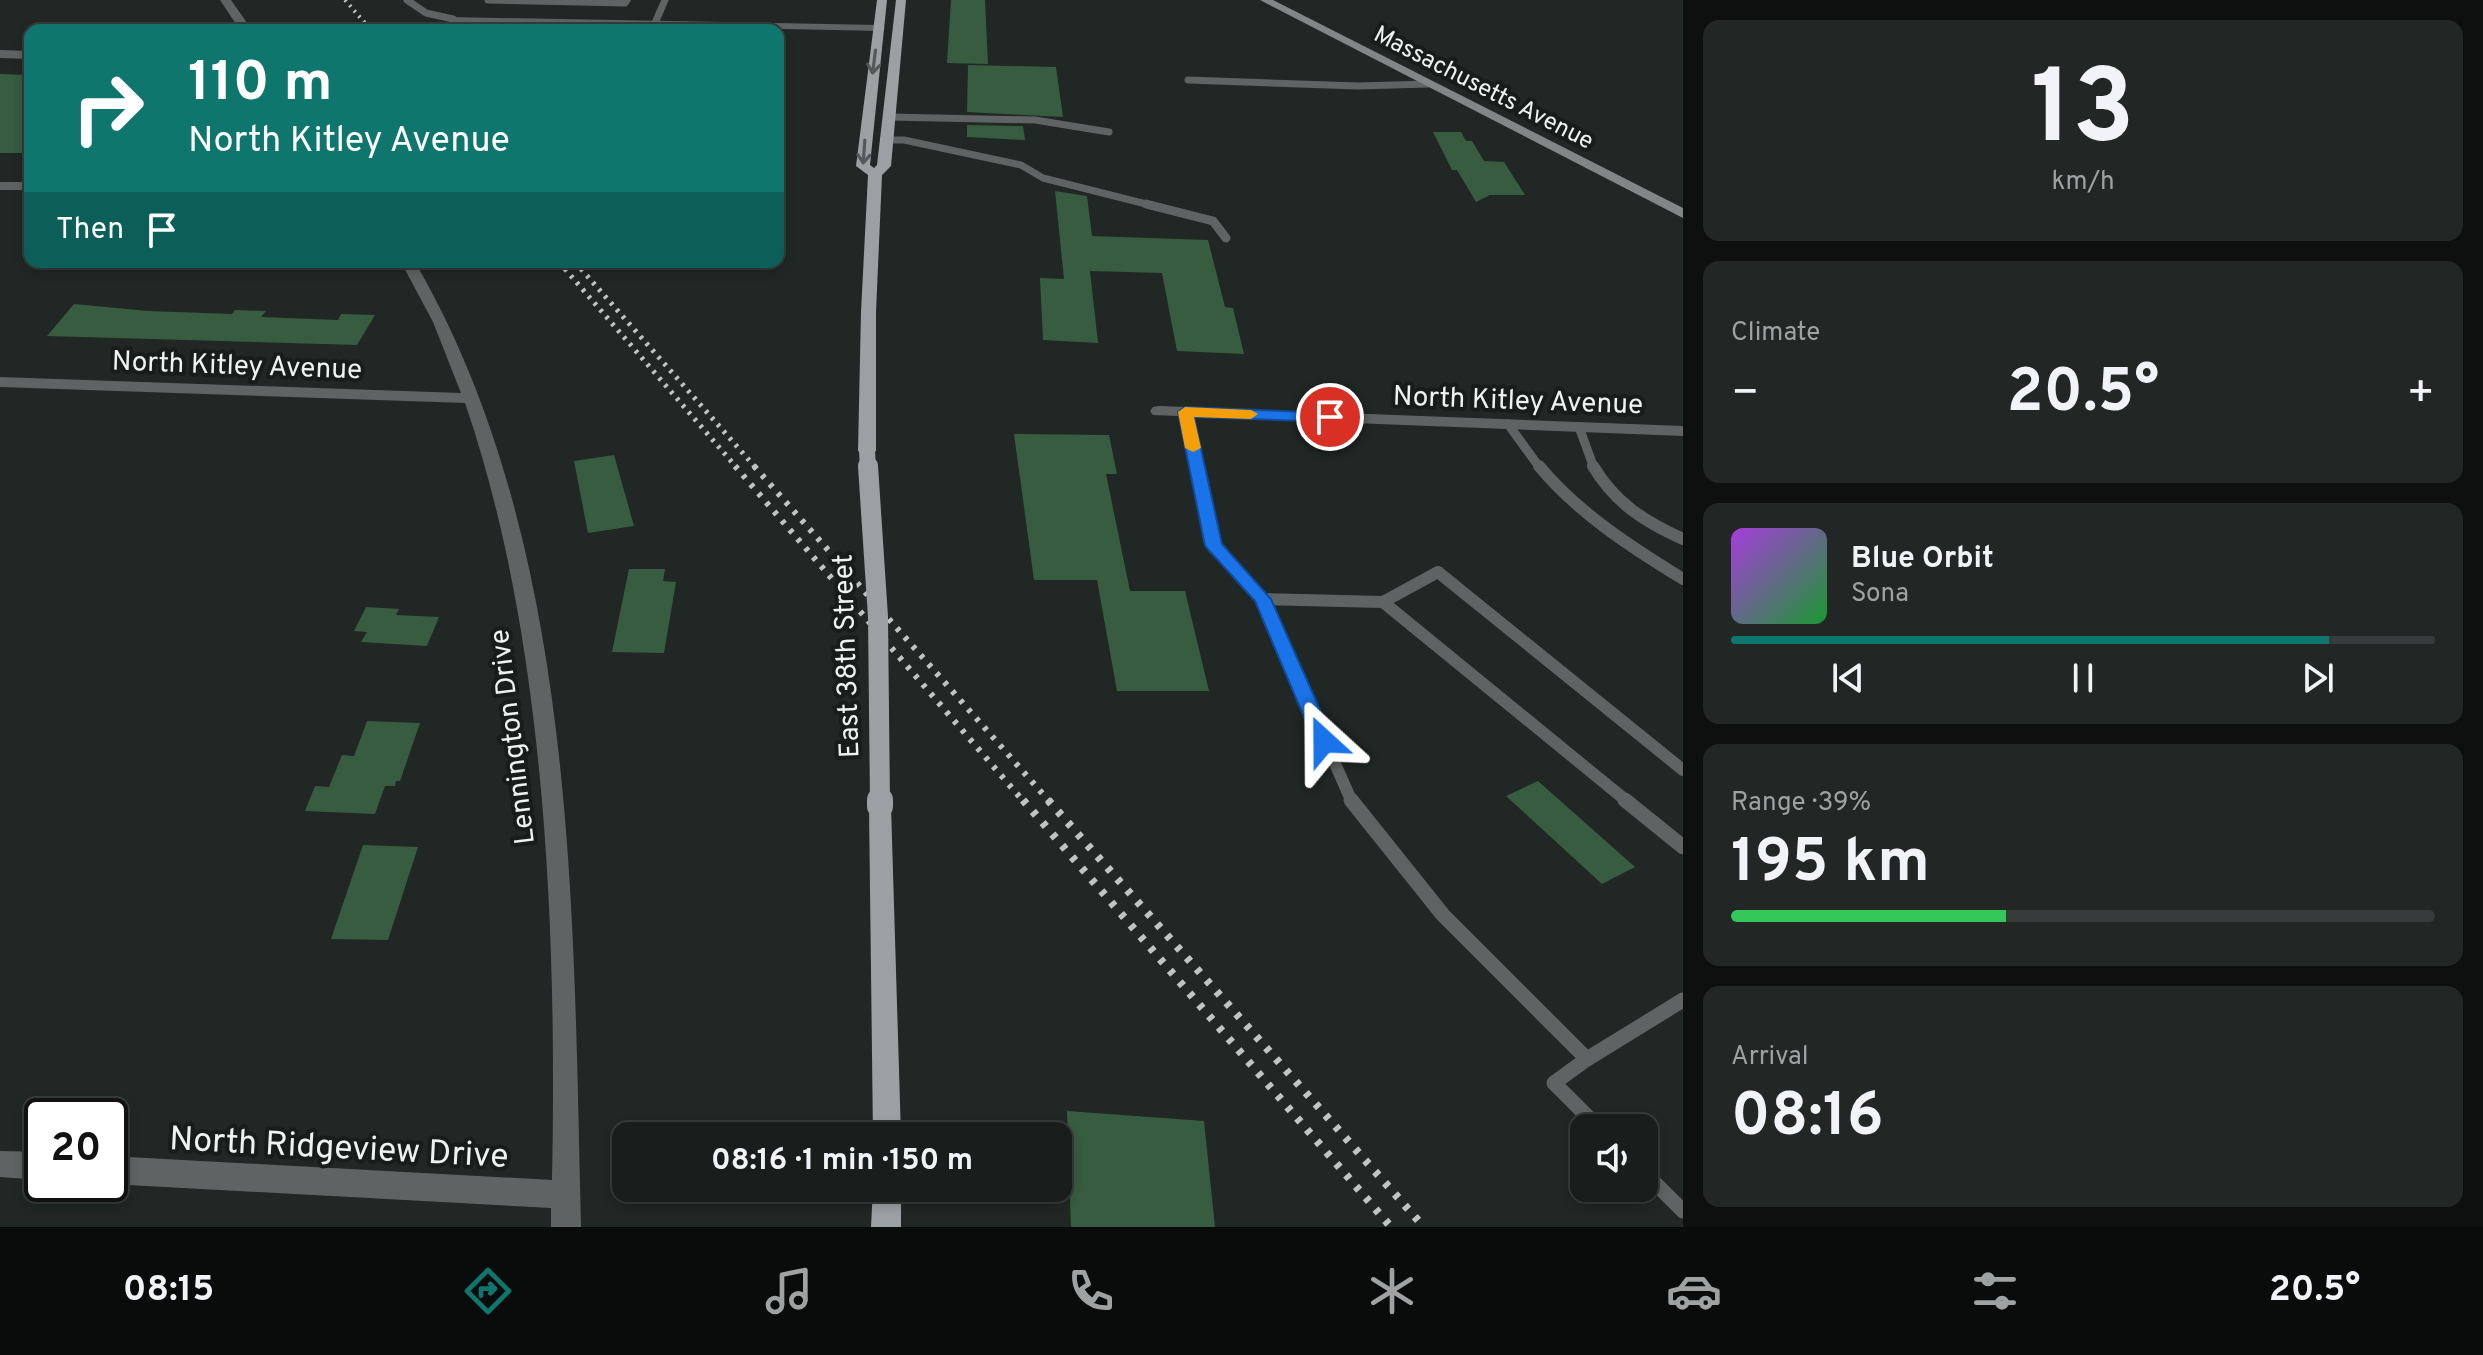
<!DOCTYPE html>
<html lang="en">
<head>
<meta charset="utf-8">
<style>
	body { margin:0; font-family:Overpass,sans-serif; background:#222625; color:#f1f3f6; height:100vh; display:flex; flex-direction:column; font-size:30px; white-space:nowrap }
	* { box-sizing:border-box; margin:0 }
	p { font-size:26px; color:#9fa2a3 }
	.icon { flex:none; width:44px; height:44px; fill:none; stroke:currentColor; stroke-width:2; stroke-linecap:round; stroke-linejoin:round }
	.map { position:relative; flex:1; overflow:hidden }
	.details { display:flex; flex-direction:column; gap:20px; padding:20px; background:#0e100f; width:800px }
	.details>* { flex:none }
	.guide { position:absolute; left:24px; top:24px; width:760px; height:244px; border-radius:16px; box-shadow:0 4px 12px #0003,0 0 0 2px #373b3b; background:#0f766e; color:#fff; overflow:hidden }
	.fabs { position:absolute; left:1570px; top:1114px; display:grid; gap:16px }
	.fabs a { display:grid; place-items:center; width:88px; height:88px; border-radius:16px; background:#191d1c; box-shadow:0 4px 12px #0003,0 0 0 2px #373b3b; font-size:40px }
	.speed { position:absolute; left:24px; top:1098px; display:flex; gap:16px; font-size:40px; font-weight:700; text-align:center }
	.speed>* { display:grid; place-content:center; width:104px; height:104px; border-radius:50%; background:#191d1c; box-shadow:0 4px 12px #0003,0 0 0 2px #373b3b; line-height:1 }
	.speed .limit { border:4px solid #111; border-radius:12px; background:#fff; color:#111 }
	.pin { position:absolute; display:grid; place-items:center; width:68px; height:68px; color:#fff; margin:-34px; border:4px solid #fff; border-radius:50%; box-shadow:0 2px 8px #0007 }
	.me { position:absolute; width:88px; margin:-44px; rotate:336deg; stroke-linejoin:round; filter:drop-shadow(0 0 6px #0008) }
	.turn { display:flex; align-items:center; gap:28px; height:168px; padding:0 32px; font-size:36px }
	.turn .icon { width:104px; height:104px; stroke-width:2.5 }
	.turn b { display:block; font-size:56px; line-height:68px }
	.then { display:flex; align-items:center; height:76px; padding:0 32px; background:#0003; gap:16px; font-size:30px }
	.big { font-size:60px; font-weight:700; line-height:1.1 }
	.details .widget { flex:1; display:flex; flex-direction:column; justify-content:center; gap:12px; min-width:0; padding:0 28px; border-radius:16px; background:#222625 }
	.details .dial { align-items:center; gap:0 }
	.dial b { font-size:104px; line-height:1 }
	.song { display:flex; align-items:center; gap:24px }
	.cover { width:96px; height:96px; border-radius:12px; background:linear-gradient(135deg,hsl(280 70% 55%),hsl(130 70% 35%)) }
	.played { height:8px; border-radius:4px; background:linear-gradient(90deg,#0f766e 85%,#373b3b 85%) }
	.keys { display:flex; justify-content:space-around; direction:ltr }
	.heat { display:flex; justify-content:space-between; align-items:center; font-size:44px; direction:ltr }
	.charge { height:12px; border-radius:6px; background:linear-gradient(90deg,#34c759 39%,#373b3b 0) }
	.trip { position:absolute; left:612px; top:1122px; width:460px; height:80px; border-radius:16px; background:#191d1c; box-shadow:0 4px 12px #0003,0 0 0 2px #373b3b; font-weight:700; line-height:80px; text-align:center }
	.menu { display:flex; height:128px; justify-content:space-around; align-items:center; background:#0a0c0b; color:#9fa2a3 }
	.menu .icon { width:56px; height:56px }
	.menu .current { color:#0f766e }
	.menu b { font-size:36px; color:#f1f3f6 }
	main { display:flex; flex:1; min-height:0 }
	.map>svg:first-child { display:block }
	.building { fill:#385c3f }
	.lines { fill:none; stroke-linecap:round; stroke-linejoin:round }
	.lane-far3 { stroke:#606363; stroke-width:7 }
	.lane-far2 { stroke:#606363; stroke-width:9 }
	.lane-far1 { stroke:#606363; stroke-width:12 }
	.lane { stroke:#606363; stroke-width:15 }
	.street { fill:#606363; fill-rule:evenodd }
	.secondary { fill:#818687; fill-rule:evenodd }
	.primary { fill:#9ba1a2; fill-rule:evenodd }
	.rail-far3 { stroke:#c0c4c3; stroke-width:4; stroke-dasharray:2 5; stroke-linecap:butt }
	.rail-far2 { stroke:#c0c4c3; stroke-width:5; stroke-dasharray:3 6; stroke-linecap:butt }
	.rail-far1 { stroke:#c0c4c3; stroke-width:6; stroke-dasharray:4 8; stroke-linecap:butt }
	.rail { stroke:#c0c4c3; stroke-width:8; stroke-dasharray:5 10; stroke-linecap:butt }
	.primary-bridge-far2 { stroke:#9ba1a2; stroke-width:16 }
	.primary-bridge-far1 { stroke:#9ba1a2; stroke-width:20 }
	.primary-bridge { stroke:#9ba1a2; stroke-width:26 }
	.oneway { stroke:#535858 }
	.route { fill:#1a73e8; stroke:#114b97; stroke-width:2 }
	.slow { fill:#f59e0b }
	.labels { text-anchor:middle; stroke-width:8; stroke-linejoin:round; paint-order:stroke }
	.far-street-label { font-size:24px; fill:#eef2f1; stroke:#181d1c }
	.street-label { font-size:28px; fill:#eef2f1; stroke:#181d1c }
	.near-street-label { font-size:34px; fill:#eef2f1; stroke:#181d1c }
</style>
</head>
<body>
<main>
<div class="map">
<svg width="1683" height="1227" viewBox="0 0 1683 1227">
	<rect width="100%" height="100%" fill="#212725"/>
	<g class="building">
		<polygon points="951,0 985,0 988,64 947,63"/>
		<polygon points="968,65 1056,67 1063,117 967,112"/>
		<polygon points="0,74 30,75 30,153 0,153"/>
		<polygon points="967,125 1023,126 1025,140 967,137"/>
		<polygon points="1433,132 1461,132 1466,141 1472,141 1484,161 1504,162 1525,195 1490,195 1476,202 1457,170 1452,170"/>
		<polygon points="1055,191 1087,196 1092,236 1208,240 1225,307 1233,308 1244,354 1177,351 1162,273 1090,271 1098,343 1043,340 1040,278 1064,279"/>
		<polygon points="74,304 148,311 232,314 235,310 266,311 261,317 338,320 341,314 375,315 357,345 47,336"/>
		<polygon points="1014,434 1109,435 1117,474 1106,474 1130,591 1185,591 1209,691 1117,691 1097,580 1034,580"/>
		<polygon points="614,455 634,526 588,533 574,461"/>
		<polygon points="629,569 665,569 663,581 676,582 664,653 612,652"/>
		<polygon points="366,607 399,609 396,615 439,617 427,646 361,642 367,632 354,631"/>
		<polygon points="367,721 420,723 400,781 396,781 395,786 385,786 375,814 305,811 315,786 329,787 342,755 354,756"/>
		<polygon points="1538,781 1635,867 1602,884 1506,796"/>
		<polygon points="363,845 418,847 388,940 331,939"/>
		<polygon points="1067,1111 1204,1121 1215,1227 1071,1227"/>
	</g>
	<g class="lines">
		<g class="lane-far3">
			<polyline points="407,0 426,13 453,19"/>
			<polyline points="488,0 625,3 627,0"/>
			<polyline points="655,23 665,0"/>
			<polyline points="1188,80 1358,86 1428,84"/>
			<polyline points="890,117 1035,120 1109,132"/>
			<polyline points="888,140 904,140 1021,165 1043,178 1154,206"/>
		</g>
		<g class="lane-far2">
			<polyline points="1146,204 1213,221 1226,238"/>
			<polyline points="1185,412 1197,468"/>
			<polyline points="1508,424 1540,468"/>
			<polyline points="1579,427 1594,468"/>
		</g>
		<g class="lane-far1">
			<polyline points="1197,466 1214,546 1262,599 1352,802"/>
			<path d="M1539,466C1578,513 1631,547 1683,579"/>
			<path d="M1593,466C1615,503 1645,522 1683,539"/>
			<polyline points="1262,599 1383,602 1628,802"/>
			<polyline points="1383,602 1438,572 1683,770"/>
		</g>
		<g class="lane">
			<polyline points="1351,800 1443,915 1587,1059 1683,1000"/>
			<polyline points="1625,800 1683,847"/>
			<polyline points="1587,1059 1554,1083 1599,1128"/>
			<polyline points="1644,1172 1683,1211"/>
		</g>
		<g class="street">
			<polygon points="220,0 231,0 252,30 240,30"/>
			<polygon points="449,17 879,25 885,28 879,31 453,22 447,19"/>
			<polygon points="0,50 30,51 30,59 0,58"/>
			<rect x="0" y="182" width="30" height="8"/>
			<path d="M401,262H415C578,543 573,910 581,1227H551V1208L110,1184V1156L552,1180C557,933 546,638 465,403L0,387V377L461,393L433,322Z"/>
			<polygon points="1159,406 1683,426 1683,436 1153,415 1150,411 1153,407"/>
			<polygon points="0,1151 42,1152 42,1180 0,1177"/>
		</g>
		<polygon class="secondary" points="1260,0 1273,0 1683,208 1683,218"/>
		<g class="primary">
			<polygon points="877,0 887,0 870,165 874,168 877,165 896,0 906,0 891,166 882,175 876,312 876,451 867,456 858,451 861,312 868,175 856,166"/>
			<polygon points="880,797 888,800 891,806 901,1136 873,1136 869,806 872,800"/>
			<polygon points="873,1188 901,1188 901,1227 871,1227"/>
		</g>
		<polyline class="rail-far3" points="345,0 371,30"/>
		<g class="rail-far2">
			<polyline points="559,262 737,468"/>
			<polyline points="575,262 756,468"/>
		</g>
		<g class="rail-far1">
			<polyline points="735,466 1024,802"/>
			<polyline points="754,466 1050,802"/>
		</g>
		<g class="rail">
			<polyline points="1023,800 1391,1227"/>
			<polyline points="1048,800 1424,1227"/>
		</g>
		<polyline class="primary-bridge-far2" points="867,451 868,468"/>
		<polyline class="primary-bridge-far1" points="868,466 878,617 880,802"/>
		<polyline class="primary-bridge" points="880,800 880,806"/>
	</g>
	<defs><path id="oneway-shaft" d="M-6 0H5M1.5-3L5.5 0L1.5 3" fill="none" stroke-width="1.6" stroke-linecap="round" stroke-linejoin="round" transform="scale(2)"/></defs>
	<g class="oneway">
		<use href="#oneway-shaft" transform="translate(874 62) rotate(97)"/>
		<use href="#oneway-shaft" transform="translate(864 152) rotate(94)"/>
	</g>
	<polygon class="route" points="1185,407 1330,413 1338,417 1330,422 1194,417 1222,544 1271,599 1334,741 1331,746 1317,746 1314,741 1255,601 1205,546 1178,412"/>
	<polygon class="slow" points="1185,407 1251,410 1258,414 1251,419 1194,417 1201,448 1193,452 1185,448 1178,412"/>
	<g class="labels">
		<g class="far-street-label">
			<text transform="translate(1484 87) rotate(27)" y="8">Massachusetts Avenue</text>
		</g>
		<g class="street-label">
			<text transform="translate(237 364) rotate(2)" y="10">North Kitley Avenue</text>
			<text transform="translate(1518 399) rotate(2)" y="10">North Kitley Avenue</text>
			<text transform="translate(845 656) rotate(-92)" y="10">East 38th Street</text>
			<text transform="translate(511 737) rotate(-97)" y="10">Lennington Drive</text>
		</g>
		<g class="near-street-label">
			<text transform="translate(339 1146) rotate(3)" y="12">North Ridgeview Drive</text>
		</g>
	</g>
</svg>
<div class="fabs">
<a><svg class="icon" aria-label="sound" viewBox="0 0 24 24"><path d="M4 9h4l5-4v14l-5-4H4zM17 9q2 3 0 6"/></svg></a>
</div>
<div class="speed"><div class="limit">20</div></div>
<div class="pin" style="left:1330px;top:417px;background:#d93025"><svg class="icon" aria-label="arrive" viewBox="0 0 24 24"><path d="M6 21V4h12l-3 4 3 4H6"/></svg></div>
<svg class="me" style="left:1324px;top:741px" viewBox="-20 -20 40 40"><path d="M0-17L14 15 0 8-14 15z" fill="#1a73e8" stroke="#fff" stroke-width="4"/></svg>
<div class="trip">08:16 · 1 min · 150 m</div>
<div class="guide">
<div class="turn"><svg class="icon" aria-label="right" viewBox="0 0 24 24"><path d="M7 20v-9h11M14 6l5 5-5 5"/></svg><div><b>110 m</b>North Kitley Avenue</div></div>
<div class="then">Then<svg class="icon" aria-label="arrive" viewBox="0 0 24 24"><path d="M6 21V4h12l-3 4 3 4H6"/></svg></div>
</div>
</div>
<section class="details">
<div class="widget dial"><b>13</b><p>km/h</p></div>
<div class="widget"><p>Climate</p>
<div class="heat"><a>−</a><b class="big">20.5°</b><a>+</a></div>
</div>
<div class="widget">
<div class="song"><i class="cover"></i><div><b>Blue Orbit</b><p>Sona</p></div></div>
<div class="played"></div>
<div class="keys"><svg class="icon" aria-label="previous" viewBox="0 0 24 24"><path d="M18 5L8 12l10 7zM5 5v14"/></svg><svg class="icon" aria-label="pause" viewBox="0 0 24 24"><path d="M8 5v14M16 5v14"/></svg><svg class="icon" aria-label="next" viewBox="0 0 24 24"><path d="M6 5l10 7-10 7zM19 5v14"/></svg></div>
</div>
<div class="widget"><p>Range · 39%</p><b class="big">195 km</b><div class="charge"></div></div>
<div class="widget"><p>Arrival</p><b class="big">08:16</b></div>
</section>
</main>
<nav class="menu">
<b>08:15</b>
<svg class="icon current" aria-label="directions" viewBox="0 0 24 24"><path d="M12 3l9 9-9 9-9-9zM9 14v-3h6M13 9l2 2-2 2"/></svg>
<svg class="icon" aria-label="music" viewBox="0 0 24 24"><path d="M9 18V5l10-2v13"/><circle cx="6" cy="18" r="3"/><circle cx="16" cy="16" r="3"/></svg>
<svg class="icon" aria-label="phone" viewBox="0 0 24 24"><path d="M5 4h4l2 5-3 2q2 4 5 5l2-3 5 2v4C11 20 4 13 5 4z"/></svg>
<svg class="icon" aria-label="climate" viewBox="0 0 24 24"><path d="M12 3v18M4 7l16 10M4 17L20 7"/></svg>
<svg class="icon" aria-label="car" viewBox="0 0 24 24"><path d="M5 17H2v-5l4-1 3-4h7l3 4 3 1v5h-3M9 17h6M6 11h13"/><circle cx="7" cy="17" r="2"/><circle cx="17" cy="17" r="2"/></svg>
<svg class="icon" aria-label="filters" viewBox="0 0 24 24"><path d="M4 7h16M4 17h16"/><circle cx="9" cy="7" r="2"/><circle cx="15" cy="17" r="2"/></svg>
<b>20.5°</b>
</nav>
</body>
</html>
